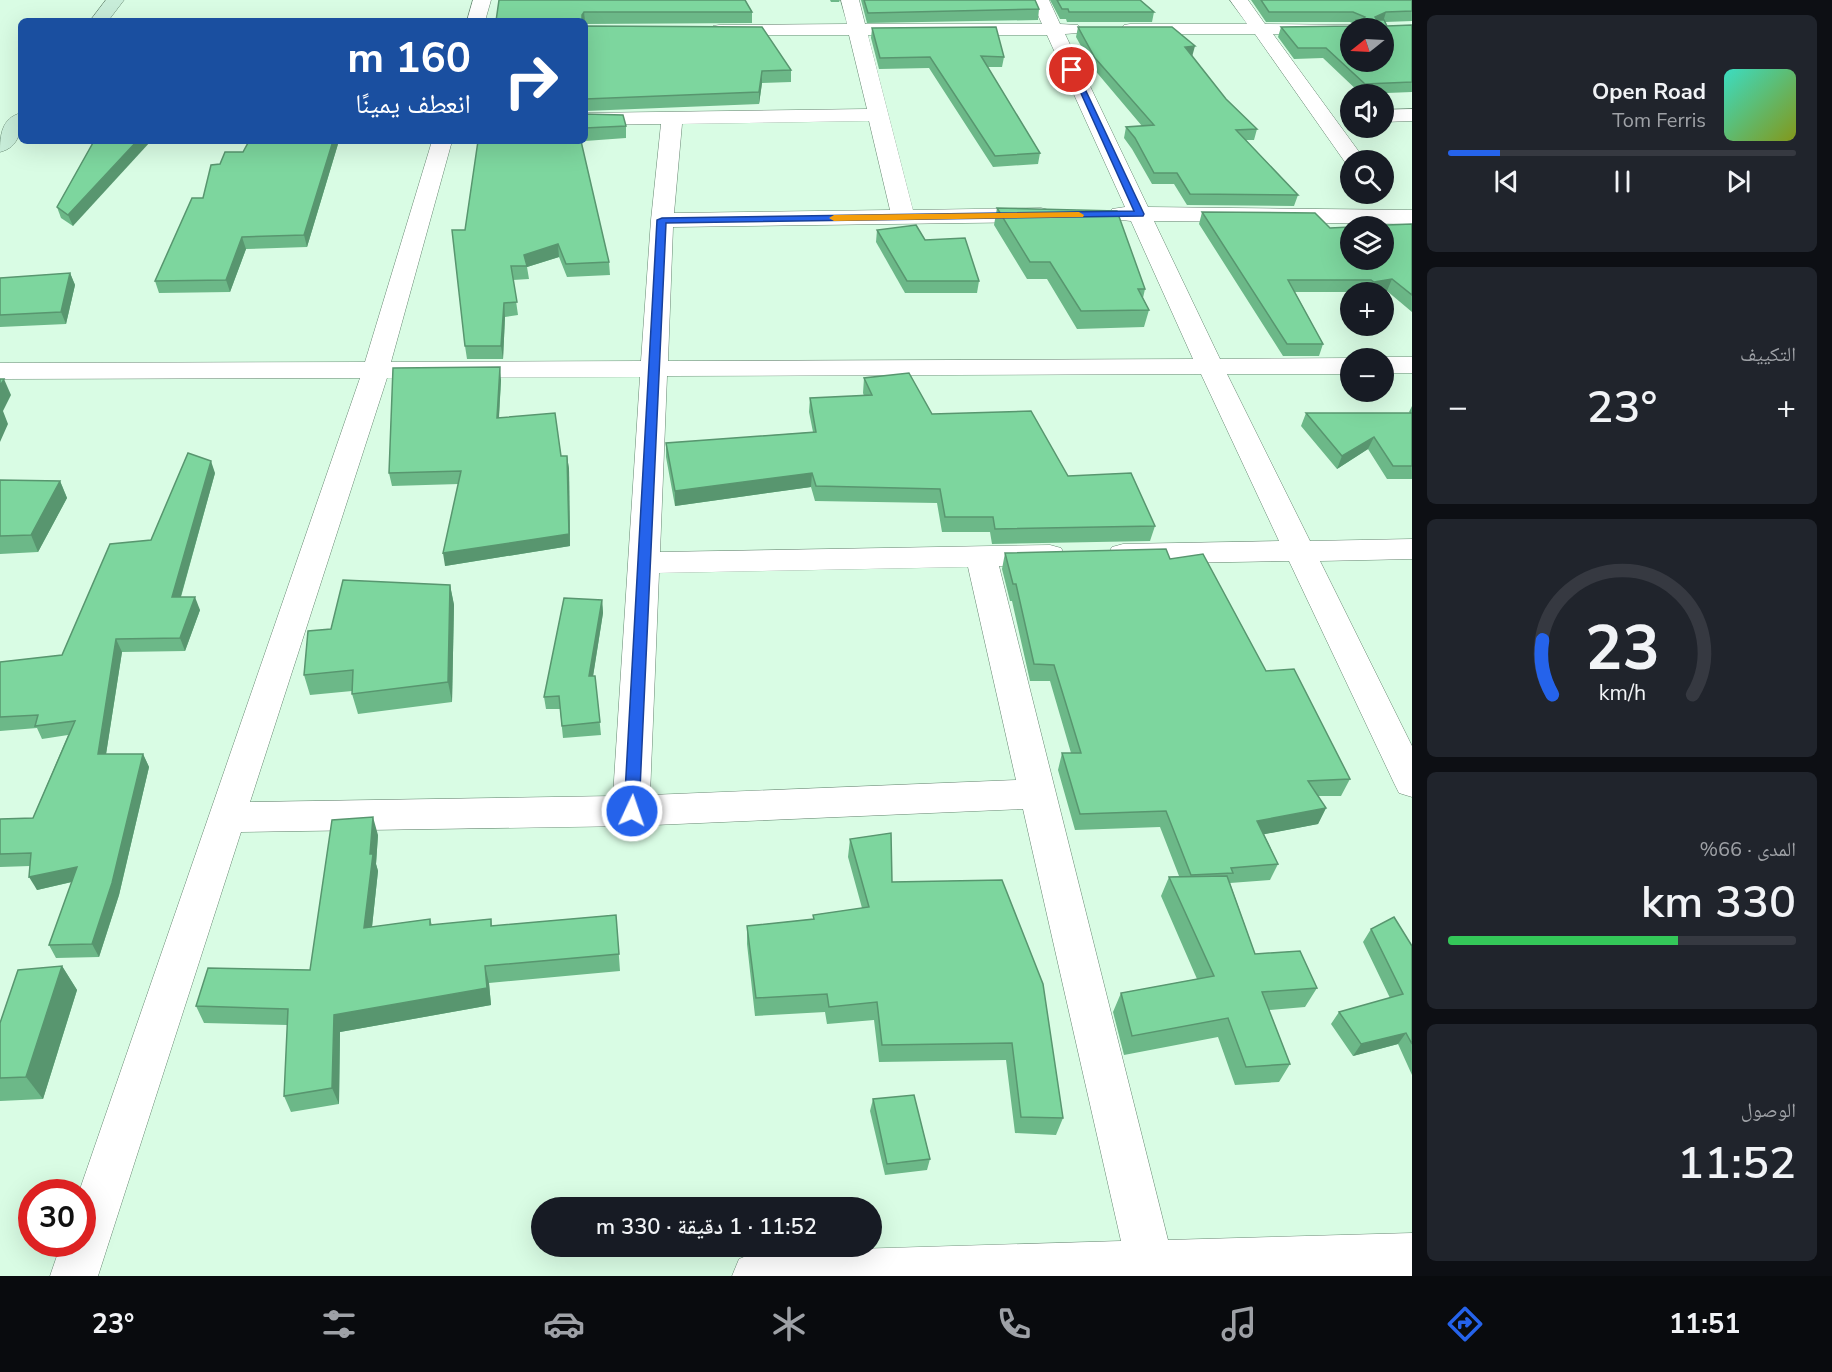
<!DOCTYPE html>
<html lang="ar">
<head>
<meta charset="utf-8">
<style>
	body { margin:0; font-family:"Nunito Sans","Noto Naskh Arabic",sans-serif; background:#20242c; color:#f1f3f6; direction:rtl; height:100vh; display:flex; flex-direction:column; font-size:22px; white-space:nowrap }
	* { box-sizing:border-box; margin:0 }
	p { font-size:20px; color:#9ea1a6 }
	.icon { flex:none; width:33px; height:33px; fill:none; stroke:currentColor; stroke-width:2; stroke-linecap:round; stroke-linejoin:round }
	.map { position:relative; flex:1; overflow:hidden; direction:ltr }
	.panel { display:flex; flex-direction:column; gap:15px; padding:15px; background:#0d0f14; width:420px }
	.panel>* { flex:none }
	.guide { position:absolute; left:18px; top:18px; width:570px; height:126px; border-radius:9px; box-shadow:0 6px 24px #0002; direction:rtl; background:#1a4fa0; color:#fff; overflow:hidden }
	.needle { width:39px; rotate:252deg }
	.fabs { position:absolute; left:1340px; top:18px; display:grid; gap:12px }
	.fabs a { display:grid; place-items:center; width:54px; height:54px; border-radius:50%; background:#171b24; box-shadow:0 6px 24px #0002; font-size:30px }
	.speed { position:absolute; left:18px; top:1179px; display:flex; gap:12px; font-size:30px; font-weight:700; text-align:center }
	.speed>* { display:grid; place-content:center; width:78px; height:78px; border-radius:50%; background:#171b24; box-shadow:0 6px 24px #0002; line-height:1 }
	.speed .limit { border:9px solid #d22; background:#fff; color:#111 }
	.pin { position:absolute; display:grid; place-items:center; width:51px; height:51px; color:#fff; margin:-26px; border:3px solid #fff; border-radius:50%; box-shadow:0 2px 6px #0007 }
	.me { position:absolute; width:66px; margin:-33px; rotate:3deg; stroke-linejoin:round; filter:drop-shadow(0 0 4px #0008) }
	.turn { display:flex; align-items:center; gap:21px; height:126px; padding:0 18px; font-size:27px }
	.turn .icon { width:78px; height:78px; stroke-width:2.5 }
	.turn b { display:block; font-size:42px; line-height:51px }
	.big { font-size:45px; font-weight:600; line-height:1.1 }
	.panel .tile { flex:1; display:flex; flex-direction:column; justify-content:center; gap:9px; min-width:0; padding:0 21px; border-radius:9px; background:#20242c }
	.panel .dial { align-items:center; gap:0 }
	.dial svg { height:156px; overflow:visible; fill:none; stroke:#363941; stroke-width:7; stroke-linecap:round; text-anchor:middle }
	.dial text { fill:#f1f3f6; stroke:none }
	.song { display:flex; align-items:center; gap:18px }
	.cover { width:72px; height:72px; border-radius:9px; background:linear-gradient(135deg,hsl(170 70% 55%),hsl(70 70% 35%)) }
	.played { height:6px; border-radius:3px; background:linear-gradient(90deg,#2563eb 15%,#363941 15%) }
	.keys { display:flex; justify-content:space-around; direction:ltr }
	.heat { display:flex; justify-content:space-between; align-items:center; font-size:33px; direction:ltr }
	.charge { height:9px; border-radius:4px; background:linear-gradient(90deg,#34c759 66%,#363941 0) }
	.trip { position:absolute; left:531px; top:1197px; width:351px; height:60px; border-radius:30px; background:#171b24; box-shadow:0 6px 24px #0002; font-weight:600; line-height:60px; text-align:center; direction:rtl }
	.tab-bar { display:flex; height:96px; justify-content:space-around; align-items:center; background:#090b0e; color:#9ea1a6 }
	.tab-bar .icon { width:42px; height:42px }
	.tab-bar .selected { color:#2563eb }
	.tab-bar b { font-size:27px; color:#f1f3f6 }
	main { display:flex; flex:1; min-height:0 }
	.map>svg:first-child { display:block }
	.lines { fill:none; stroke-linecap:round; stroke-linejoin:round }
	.street-casing { stroke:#678772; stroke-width:1 }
	.secondary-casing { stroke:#678772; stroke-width:1 }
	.street { fill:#fff; fill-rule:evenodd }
	.secondary { fill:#c8edd9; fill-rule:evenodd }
	.wall { fill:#6cb888 }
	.shaded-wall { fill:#58966f }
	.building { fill:#7dd69e; stroke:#58966f; stroke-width:1.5; fill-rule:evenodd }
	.route { fill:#2563eb; stroke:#184099; stroke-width:1.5 }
	.slow { fill:#f59e0b }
</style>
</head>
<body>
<main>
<section class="panel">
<div class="tile">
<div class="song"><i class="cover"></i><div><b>Open Road</b><p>Tom Ferris</p></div></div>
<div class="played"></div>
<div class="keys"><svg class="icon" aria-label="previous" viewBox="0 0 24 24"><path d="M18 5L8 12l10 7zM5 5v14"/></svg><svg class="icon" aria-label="pause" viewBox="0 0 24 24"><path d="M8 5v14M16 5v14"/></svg><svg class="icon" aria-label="next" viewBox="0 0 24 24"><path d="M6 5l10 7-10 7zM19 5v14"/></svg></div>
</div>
<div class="tile"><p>التكييف</p>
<div class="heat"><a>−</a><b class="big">23°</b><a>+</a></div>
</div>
<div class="tile dial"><svg viewBox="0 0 100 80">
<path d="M14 69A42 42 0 1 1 86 69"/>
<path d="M14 69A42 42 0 0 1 9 41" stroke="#2563eb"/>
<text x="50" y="56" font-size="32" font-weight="700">23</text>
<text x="50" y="72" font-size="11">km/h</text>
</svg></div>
<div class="tile"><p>المدى · 66%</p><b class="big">330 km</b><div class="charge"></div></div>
<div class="tile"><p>الوصول</p><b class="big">11:52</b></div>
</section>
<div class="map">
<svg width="1412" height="1276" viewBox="0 0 1412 1276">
	<rect width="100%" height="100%" fill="#d9fce4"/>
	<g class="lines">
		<g class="street-casing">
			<g id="street">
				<polygon points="473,0 491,0 485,21 467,21"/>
				<path d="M841,0H859L865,24H1042L1031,0H1049L1060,24L1078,25L1081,29L1078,33L1065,34L1148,207L1412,210V224L1154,221L1220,359L1350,358H1352L1350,374H1227L1310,541L1412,539V559L1320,561L1412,746V797L1399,793L1394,783L1289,561L1123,564L1112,561L1108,554L1112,547L1123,544L1279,541L1201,374L667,376L660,552L1050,545L1061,548L1065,555L1061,562L1050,565L999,566L1168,1240L1412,1233V1276H732L739,1259L756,1252L1121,1241L1023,809L631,826L241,832L98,1276H50L61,1244H82V1192H79L360,378L0,379V363L365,362L432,141H452L391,362L641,361L651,220L661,124L585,125V113L867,109L849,35H719L713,34L710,30L713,26L719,25L847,24ZM868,35H1047L1125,207L1112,209L1109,214L1112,219L1131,221L1193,359L668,361L673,227L1041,222L1049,220L1052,215L1049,210L1041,208L913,210ZM869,121L890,210L674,213L682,124ZM640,377L613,796L250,802L387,378ZM968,567L1016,780L650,795L659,573Z"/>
				<polygon points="1230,0 1248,0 1265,24 1356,25 1359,28 1350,28 1350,34 1273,34 1365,160 1350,160 1350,165 1347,165 1255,34 1130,34 1124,33 1121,29 1124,25 1130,24 1247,24"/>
				<polygon points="1412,109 1412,121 1383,122 1383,110"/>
				<polygon points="1383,357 1412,357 1412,373 1383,373 1383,358 1377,358"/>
			</g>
		</g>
		<g class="secondary-casing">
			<g id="secondary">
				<polygon points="106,0 124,0 108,21 90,21"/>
				<path d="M21,113C21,130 20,147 0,152C0,136 1,118 21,113Z"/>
			</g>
		</g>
		<use href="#street" class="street"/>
		<use href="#secondary" class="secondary"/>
	</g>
	<g class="wall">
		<polygon points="499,0 752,12 752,23 585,24 585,21 496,21"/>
		<polygon points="830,0 840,0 839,2 831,2"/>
		<polygon points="861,0 1035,0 1039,9 1038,20 867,23"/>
		<polygon points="1050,0 1140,0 1154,12 1152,22 1067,22 1066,19 1060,19"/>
		<polygon points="1251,0 1412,0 1412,21 1385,22 1387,26 1412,25 1412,92 1361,94 1323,58 1294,59 1278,37 1281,27 1353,26 1354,24 1350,22 1266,22"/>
		<polygon points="585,26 791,70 791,82 762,83 759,104 585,111"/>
		<polygon points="1078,27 1192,56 1226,99 1257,129 1254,140 1246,140 1298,195 1294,206 1187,205 1174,184 1152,184 1132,149 1124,138 1126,127 1142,126 1093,68 1076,37"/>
		<polygon points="872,28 1004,57 1002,67 987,67 1040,153 1038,164 993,167 929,68 879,69 871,38"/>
		<polygon points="585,114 626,126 626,138 585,141"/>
		<polygon points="94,141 73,226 61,218 57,207"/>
		<polygon points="478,141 609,262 610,275 567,277 559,257 527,267 529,279 513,280 518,315 505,317 503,359 467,359 465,346 465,230"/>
		<polygon points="338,144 307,247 246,249 230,292 159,293 155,281 203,198 243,152"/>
		<polygon points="997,208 1145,289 1143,298 1149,310 1144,327 1077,329 1047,279 1027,279 994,225"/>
		<polygon points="1202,212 1330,228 1412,224 1412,312 1387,291 1379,292 1295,292 1323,344 1319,356 1283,356 1199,224"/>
		<polygon points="877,230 925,240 979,281 977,293 905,293 876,242"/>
		<polygon points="70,273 75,285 66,324 0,327 0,278"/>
		<polygon points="864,378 932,414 1068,476 1155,526 1150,541 992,544 990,532 942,532 937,503 815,501 811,487 675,506 666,457 666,443 813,432 809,412 810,398 864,396 863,393"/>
		<polygon points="501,380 499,418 561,456 567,456 569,469 570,546 445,566 459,484 392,486 389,473"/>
		<polygon points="1412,406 1412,479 1387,479 1368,449 1337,469 1301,426 1306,413 1410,413 1409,412"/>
		<polygon points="215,473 181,597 200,610 185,651 122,652 106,754 143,754 149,767 119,895 99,957 56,958 49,945 72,882 37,890 30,866 0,867 0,819 33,818 68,735 42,739 37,728 0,731 0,662 62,655 151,540"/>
		<polygon points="0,480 60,481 67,498 38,552 0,554"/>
		<polygon points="1005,553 1170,559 1266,671 1350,779 1341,796 1318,796 1326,808 1318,824 1264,834 1278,864 1270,880 1230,883 1255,954 1317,988 1305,1007 1269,1010 1290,1064 1279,1082 1235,1085 1218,1037 1124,1055 1113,1012 1121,993 1197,979 1161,896 1169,877 1179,876 1160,827 1075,830 1058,770 1062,753 1071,753 1050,681 1030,681 1012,601 1010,601 1002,569"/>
		<polygon points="450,585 454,605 452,702 358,714 352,694 352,691 310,695 304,675 331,629"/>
		<polygon points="602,600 603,613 593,676 595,676 601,735 563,738 560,709 546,709 544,697"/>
		<polygon points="378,835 376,864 378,871 372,927 430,919 432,925 491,919 492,926 616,915 620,971 489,983 491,1005 340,1032 339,1104 291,1112 284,1096 288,1025 204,1023 196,1006 310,970"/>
		<polygon points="850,839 892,882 1002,880 1063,1118 1056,1135 1015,1133 1006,1060 879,1062 874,1020 827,1024 825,1012 755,1016 747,944 747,926 813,919 813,915 862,908 848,857"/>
		<polygon points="1371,929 1412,946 1412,1075 1398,1044 1353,1056 1331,1024 1339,1012 1390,998 1363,942"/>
		<polygon points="62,966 77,990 43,1099 0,1101 0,1023"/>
		<polygon points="873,1099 930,1159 927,1170 885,1175 870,1111"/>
	</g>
	<g class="shaded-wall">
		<polygon points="584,12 585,21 582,21 582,15"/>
		<polygon points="1386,12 1383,22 1372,27 1375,17"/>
		<polygon points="1195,46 1192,57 1185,47"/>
		<polygon points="762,71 762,83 759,104 759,92"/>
		<polygon points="137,141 151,141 73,226 68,215"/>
		<polygon points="333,141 338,141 338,144 307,247 304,235"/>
		<polygon points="242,237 246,249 230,292 226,280"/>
		<polygon points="558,244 559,257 527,267 524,255"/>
		<polygon points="70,273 75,285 66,324 61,312"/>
		<polygon points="1392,279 1387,291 1370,292 1374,282"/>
		<polygon points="504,303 505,317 503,359 501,346"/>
		<polygon points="500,367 501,380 498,431 497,418"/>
		<polygon points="4,379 11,395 3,411 8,424 0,442 0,386"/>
		<polygon points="1374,437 1368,449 1337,469 1342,456"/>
		<polygon points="567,456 569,469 570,546 445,566 443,553"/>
		<polygon points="211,461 215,473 177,610 172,597"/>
		<polygon points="812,473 811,487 675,506 675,491"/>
		<polygon points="60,481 67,498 38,552 31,535"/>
		<polygon points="450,585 454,605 452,702 448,682"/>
		<polygon points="195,597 200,610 185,651 180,638"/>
		<polygon points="602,600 603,613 591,689 589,676"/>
		<polygon points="116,639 122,652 104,767 98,754"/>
		<polygon points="143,754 149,767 119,895 99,957 92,944"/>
		<polygon points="1326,808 1318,824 1250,837 1257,821"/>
		<polygon points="373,817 378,835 376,864 378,871 370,945 364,928"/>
		<polygon points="77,867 84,879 37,890 29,877"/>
		<polygon points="62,966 77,990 43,1099 26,1077"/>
		<polygon points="485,966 489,983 491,1005 340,1032 339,1104 332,1088 334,1015"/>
		<polygon points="1406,1033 1398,1044 1353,1056 1361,1044"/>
	</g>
	<g class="building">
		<polygon points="499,0 745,0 752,12 584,12 582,15 582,21 496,21"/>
		<polygon points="864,0 1035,0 1039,9 868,13"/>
		<polygon points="1057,0 1140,0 1154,12 1069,12 1068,9 1062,9"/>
		<path d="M1261,0H1412V11L1386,12L1375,17L1377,20H1384L1387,26L1412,25V82L1365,84L1326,48H1298L1281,27L1353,26L1356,20H1362L1365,17L1353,12H1269ZM1350,28H1383V62H1350Z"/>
		<polygon points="585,26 762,27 791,70 762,71 759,92 585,99"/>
		<polygon points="996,27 1004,57 981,56 1040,153 995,156 930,57 880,58 872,28"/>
		<polygon points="1078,27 1172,27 1195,46 1185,47 1226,99 1257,129 1236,130 1298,195 1190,194 1177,173 1154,173 1135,138 1126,127 1154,125 1095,58"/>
		<polygon points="585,114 623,115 626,126 585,128"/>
		<polygon points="94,141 137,141 68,215 57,207"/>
		<polygon points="249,141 333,141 304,235 242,237 226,280 155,281 192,198 203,198 211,165 220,164 225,152 243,152"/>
		<polygon points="478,141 581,141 609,262 566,264 558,244 524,255 527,266 511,266 517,302 504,303 501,346 465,346 452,230 465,230"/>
		<polygon points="997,208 1117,211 1145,289 1138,289 1149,310 1081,311 1050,262 1030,262"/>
		<polygon points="1202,212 1315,213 1330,228 1350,227 1350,260 1383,260 1383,226 1362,226 1412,224 1412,295 1392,279 1374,282 1371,280 1288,280 1323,344 1287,344"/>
		<polygon points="916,225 925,240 965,238 979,281 907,281 877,230"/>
		<polygon points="70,273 61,312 0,315 0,278"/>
		<polygon points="500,367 497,418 555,413 561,456 567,456 569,534 443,553 461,471 389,473 393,368"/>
		<polygon points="909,373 932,414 1031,411 1068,476 1131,473 1155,526 995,529 993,517 945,517 940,489 816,486 812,473 675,491 666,443 816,432 810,398 872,395 864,378"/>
		<polygon points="0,379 4,379 0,386"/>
		<polygon points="1306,413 1412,413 1412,466 1393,466 1374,437 1342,456"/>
		<polygon points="188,453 211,461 172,597 195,597 180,638 116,639 98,754 143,754 112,883 92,944 49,945 77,867 29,877 31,853 0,854 0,819 33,818 75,721 35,726 38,715 0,717 0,662 62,655 110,544 151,540"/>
		<polygon points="0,480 60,481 31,535 0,536"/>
		<polygon points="1166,549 1170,559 1203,554 1266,671 1294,669 1350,779 1308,781 1326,808 1257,821 1278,864 1231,868 1233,873 1191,875 1166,811 1080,814 1062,753 1081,753 1054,665 1034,664 1016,584 1013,584 1005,553"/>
		<polygon points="343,580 450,585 448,682 352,694 353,670 304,675 308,631 331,629"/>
		<polygon points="564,598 602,600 589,676 595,676 600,722 562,726 559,696 544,697"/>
		<polygon points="373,817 370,854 373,854 364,928 430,919 430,925 491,919 491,926 616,915 619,954 485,966 487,988 334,1015 332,1088 284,1096 288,1009 196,1006 208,968 310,970 332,820"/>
		<polygon points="891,833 892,882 1002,880 1043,984 1063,1118 1021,1117 1012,1043 882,1045 877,1002 829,1007 827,994 756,998 747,926 814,919 813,915 869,907 850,839"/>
		<polygon points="1227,876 1255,954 1300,951 1317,988 1262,992 1290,1064 1246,1067 1228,1018 1132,1036 1121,993 1214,976 1169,877"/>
		<polygon points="1394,917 1412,946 1412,1044 1406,1033 1361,1044 1339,1012 1403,994 1371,929"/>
		<polygon points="62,966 26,1077 0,1078 0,1023 18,970"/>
		<polygon points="914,1095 930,1159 887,1164 873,1099"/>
	</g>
	<polygon class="route" points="1070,69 1076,70 1144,214 1143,216 666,223 639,811 637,816 626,816 624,811 657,220 662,218 1134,211"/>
	<polygon class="slow" points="1079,212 1084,215 1083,217 834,221 829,218 834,215"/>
</svg>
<div class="fabs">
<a><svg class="needle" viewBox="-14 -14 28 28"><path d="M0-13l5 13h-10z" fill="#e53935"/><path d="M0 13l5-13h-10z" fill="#9ea1a6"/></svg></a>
<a><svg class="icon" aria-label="sound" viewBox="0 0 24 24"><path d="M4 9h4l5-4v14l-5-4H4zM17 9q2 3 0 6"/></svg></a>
<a><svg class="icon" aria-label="search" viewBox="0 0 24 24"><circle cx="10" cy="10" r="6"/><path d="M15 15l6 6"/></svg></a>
<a><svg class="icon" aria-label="layers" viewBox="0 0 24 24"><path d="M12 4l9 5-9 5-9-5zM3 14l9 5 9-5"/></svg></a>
<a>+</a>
<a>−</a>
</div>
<div class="speed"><div class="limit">30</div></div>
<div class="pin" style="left:1072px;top:70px;background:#d93025"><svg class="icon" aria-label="arrive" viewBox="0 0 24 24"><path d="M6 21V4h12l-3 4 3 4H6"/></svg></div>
<svg class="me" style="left:632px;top:811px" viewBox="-20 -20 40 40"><circle r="17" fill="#2563eb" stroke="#fff" stroke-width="3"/><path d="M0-11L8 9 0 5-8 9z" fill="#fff"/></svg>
<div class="trip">11:52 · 1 دقيقة · 330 m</div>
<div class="guide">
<div class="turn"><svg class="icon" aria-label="right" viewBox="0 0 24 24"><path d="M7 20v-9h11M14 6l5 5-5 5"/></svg><div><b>160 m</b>انعطف يمينًا</div></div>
</div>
</div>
</main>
<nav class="tab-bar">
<b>11:51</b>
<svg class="icon selected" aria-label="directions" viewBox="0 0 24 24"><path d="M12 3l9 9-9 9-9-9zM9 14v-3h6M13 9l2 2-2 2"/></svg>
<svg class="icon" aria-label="music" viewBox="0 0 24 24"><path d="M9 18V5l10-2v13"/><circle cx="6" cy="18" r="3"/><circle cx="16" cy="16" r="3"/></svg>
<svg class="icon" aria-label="phone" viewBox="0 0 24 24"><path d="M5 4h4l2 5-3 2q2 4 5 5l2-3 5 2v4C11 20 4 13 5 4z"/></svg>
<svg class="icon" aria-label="climate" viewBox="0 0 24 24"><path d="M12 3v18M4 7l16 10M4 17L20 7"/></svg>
<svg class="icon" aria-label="car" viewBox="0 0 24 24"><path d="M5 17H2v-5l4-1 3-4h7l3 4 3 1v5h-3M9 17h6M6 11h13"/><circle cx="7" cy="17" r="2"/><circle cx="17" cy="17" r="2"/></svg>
<svg class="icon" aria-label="filters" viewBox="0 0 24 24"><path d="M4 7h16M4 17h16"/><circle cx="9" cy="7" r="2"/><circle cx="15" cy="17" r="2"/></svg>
<b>23°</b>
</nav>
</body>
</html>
